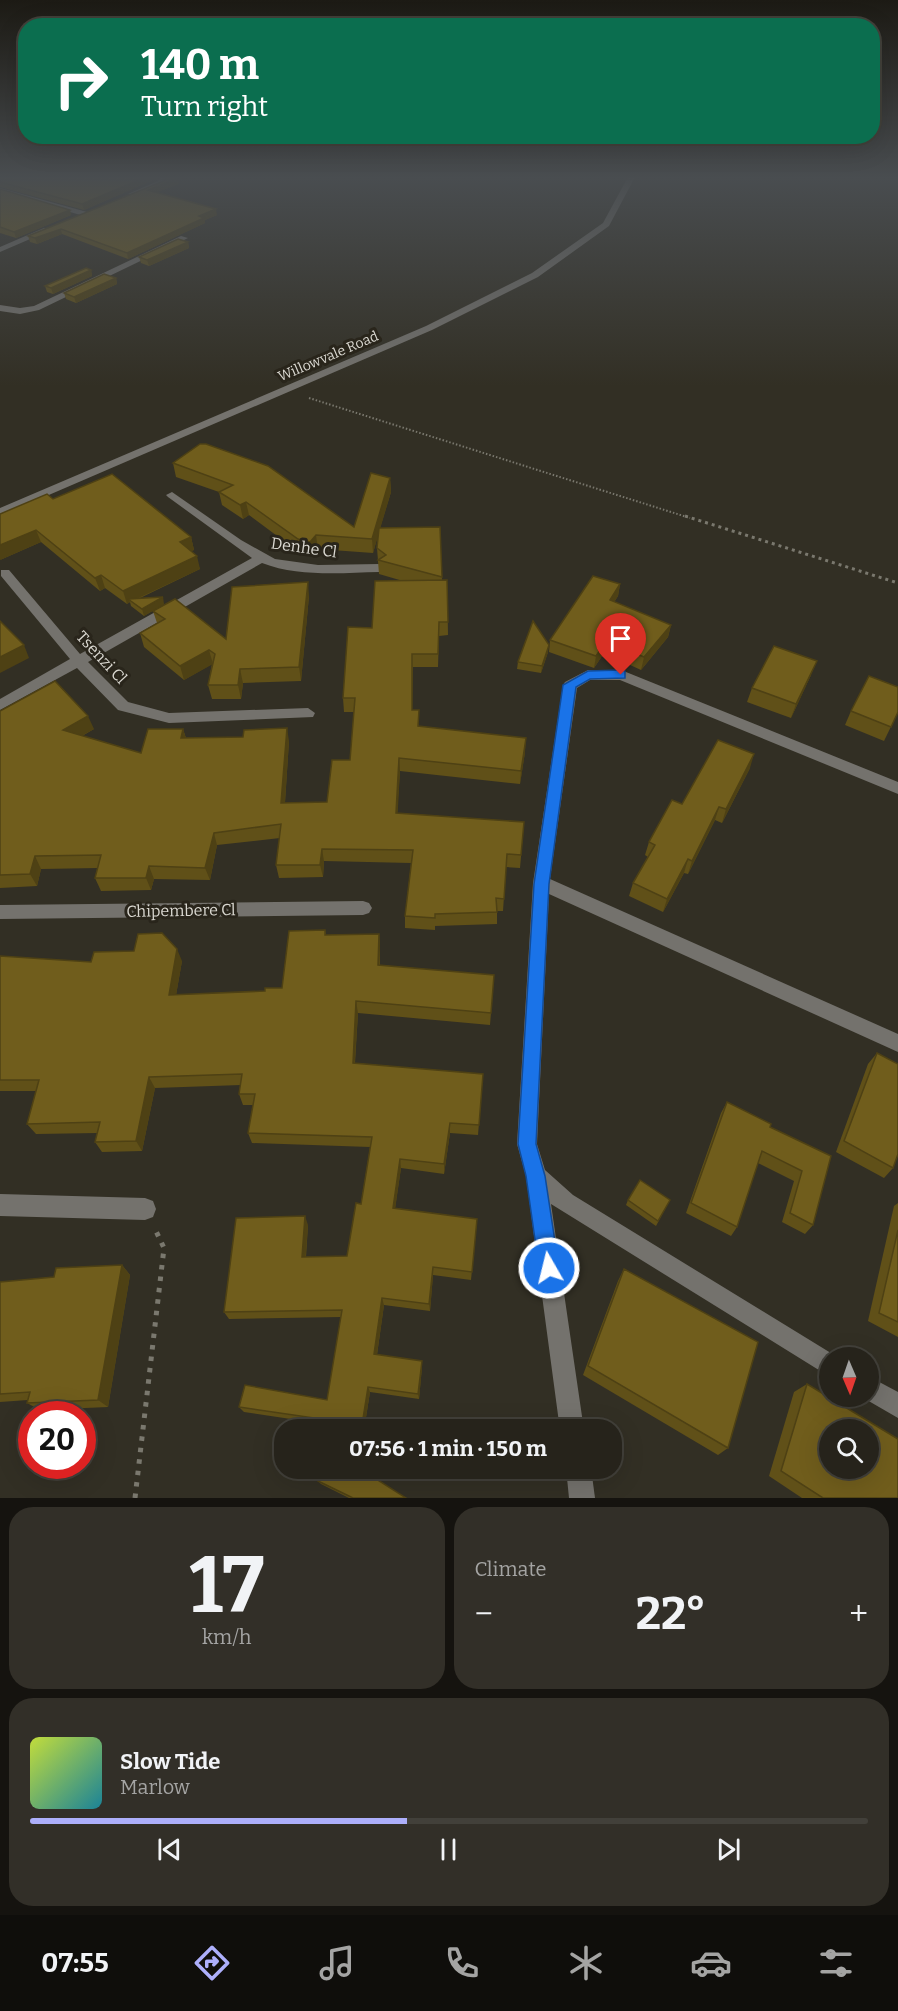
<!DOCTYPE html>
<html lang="en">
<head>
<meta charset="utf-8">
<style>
	body { margin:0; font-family:Bitter,serif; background:#322f28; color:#f1f3f6; height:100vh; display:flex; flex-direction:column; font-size:22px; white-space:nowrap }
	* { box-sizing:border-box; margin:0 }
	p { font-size:20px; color:#a4a4a3 }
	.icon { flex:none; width:33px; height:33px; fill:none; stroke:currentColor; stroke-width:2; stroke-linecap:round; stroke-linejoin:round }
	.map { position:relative; height:1498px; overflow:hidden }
	.drawer { display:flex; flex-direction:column; gap:9px; padding:9px; background:#15130f; flex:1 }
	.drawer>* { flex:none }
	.banner { position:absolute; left:18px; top:18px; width:862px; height:126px; border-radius:24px; box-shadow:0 6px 24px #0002,0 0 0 2px #42403a; background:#0b6e4f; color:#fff; overflow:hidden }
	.needle { width:39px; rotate:178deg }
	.fabs { position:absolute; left:819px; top:1347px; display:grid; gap:12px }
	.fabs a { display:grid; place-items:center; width:60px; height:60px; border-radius:50%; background:#26231b; box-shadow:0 6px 24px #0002,0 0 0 2px #42403a; font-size:30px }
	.speed { position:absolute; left:18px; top:1401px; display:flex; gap:12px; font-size:30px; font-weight:700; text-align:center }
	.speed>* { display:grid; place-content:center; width:78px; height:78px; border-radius:50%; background:#26231b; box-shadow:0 6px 24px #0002,0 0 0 2px #42403a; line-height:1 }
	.speed .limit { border:9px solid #d22; background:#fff; color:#111 }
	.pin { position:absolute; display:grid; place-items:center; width:51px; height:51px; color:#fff; margin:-62px -26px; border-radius:50% 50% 50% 0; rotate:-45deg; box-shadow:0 0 6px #0007 }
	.pin .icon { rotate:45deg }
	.me { position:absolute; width:66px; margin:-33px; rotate:352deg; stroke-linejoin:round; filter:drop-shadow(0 0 4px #0008) }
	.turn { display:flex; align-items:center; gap:21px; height:126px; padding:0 24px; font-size:27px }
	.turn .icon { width:78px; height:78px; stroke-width:2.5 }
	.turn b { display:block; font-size:42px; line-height:51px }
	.big { font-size:45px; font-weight:700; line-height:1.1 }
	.drawer .tile { flex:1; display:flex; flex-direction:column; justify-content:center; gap:9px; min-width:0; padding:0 21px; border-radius:24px; background:#322f28 }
	.drawer .dial { align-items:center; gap:0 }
	.dial b { font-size:78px; line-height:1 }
	.song { display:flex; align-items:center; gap:18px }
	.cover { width:72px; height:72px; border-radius:9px; background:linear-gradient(135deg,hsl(70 70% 55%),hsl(190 70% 35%)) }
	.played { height:6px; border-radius:3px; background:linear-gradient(90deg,#adaffb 45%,#42403a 45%) }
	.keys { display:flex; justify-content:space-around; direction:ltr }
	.heat { display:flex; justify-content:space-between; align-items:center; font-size:33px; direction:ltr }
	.drawer .tiles { flex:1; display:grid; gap:9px; grid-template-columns:1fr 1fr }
	.tile:last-child { grid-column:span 2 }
	.trip { position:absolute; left:274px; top:1419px; width:348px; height:60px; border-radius:24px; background:#26231b; box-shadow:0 6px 24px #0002,0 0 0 2px #42403a; font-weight:700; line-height:60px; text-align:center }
	.menu { display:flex; height:96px; justify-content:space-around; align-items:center; background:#0f0e0b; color:#a4a4a3 }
	.menu .icon { width:42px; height:42px }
	.menu .active { color:#adaffb }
	.menu b { font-size:27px; color:#f1f3f6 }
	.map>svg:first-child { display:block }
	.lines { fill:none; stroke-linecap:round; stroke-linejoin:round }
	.path-far2 { stroke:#7a786e; stroke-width:2; stroke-dasharray:1.5 2; stroke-linecap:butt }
	.path-far1 { stroke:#7a786e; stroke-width:3; stroke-dasharray:3 4; stroke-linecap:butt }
	.path { stroke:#7a786e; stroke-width:5; stroke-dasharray:4.5 7; stroke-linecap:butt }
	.minor { fill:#74726d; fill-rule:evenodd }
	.wall { fill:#605018 }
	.shaded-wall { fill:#4e4114 }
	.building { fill:#705d1c; stroke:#4e4114; stroke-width:1.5; fill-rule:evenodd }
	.route { fill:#1a73e8; stroke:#114b97; stroke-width:1.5 }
	.labels { text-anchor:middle; stroke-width:6; stroke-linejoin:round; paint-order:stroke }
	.far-street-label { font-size:14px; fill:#dad8d1; stroke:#29251b }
	.street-label { font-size:16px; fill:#dad8d1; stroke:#29251b }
</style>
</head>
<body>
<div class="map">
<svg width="898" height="1498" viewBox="0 0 898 1498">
	<rect width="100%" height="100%" fill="#322f24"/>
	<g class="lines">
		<polyline class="path-far2" points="309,398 690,518"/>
		<polyline class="path-far1" points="685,516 898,583"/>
		<polyline class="path" points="135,1498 164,1248 155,1229"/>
		<g class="minor">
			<path d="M161,177H168C162,186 138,199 128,194L158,181Z"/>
			<polygon points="628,177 635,177 609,226 538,277 432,330 0,516 0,508 426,326 532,273 603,223"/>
			<polygon points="0,188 87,212 88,214 84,216 0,192"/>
			<polygon points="44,228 51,230 0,252 0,247"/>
			<polygon points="181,236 188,238 39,310 20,314 0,311 0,305 20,308 34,306"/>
			<path d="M172,492L241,540L275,559L318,565L379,564L385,568L379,572C341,573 298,577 262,563L88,662L128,702L169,713L308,708L315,713L313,717L169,723L118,710L77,668L0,710V699L70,659L1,576V570H9L80,654L252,558L168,497L166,495Z"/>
			<polygon points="588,670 626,672 898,782 898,794 620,680 590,680 577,688 550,879 898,1034 898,1052 549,894 537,1144 545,1170 573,1195 839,1358 830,1358 830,1376 822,1372 551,1204 584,1430 560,1430 526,1176 517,1144 533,883 563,685 565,682"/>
			<polygon points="363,901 369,903 372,908 369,913 363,915 0,919 0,905"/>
			<polygon points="0,1194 145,1198 153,1201 156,1209 153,1217 145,1220 0,1216"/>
			<polygon points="868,1376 898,1392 898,1418 860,1396 868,1396"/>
			<polygon points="566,1468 591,1468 595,1498 569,1498"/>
		</g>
	</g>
	<g class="wall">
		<polygon points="0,177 160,177 84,210 0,187"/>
		<polygon points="179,184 157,192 217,215 205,220 205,223 128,259 62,234 37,244 30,242 28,236"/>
		<polygon points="0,189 70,210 71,215 16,238 0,233"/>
		<polygon points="188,242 189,248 149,266 141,263 139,257"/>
		<polygon points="91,270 92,276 53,294 47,292 45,286"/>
		<polygon points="116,278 117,284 76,303 66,299 64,293"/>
		<polygon points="173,463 354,527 390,478 391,492 380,528 440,527 442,580 447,580 448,635 439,636 438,667 413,667 412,710 419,726 525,752 520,784 400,771 397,813 524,822 520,868 506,867 503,911 497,911 497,924 435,926 435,930 405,928 405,916 411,863 324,861 323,877 279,878 276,865 280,838 217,845 210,880 154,879 151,890 101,891 95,878 98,868 41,869 37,886 0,888 0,711 94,729 82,736 141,753 183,729 186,738 289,741 285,803 327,802 350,760 354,712 344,712 343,698 372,628 403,581 379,574 377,548 378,535 373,553 318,549 312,556 300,553 249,515 243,519 222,505 219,492 176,477"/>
		<polygon points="53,499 191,537 194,550 191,551 200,569 138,599 164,604 144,616 131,606 130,602 127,604 105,588 100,591 41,542 0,560"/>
		<polygon points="620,584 618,596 614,602 671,625 668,637 641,670 604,653 594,668 549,652 550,640"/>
		<polygon points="309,596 301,681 243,683 241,699 212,699 208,685 212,664 184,680 144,647 140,633 157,623 153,611 226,639"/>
		<polygon points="548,652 541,673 517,669 518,662"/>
		<polygon points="811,675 791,718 747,702 752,688"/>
		<polygon points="851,711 898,712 884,741 845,725"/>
		<polygon points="750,768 722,823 715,820 688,874 684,873 663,912 629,896 633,883 648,857 645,855 649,842 682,804"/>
		<polygon points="325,930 326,935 379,934 380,946 380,965 494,975 490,1025 358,1013 355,1063 483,1074 478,1135 450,1133 444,1174 401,1168 395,1208 477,1219 471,1280 433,1275 430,1311 384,1305 377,1355 422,1361 422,1367 419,1399 370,1392 364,1430 244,1412 239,1407 327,1400 341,1317 229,1319 224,1312 308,1225 306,1257 347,1256 361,1204 370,1147 252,1143 248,1133 253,1105 243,1105 239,1094 241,1085 155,1088 142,1151 102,1152 95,1142 97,1133 36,1134 27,1124 36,1091 0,1091 0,956 91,962 182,961 176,995 265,991 282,988"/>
		<polygon points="877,1053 893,1168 884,1178 836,1152 868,1064"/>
		<polygon points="727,1102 770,1127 831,1156 813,1225 805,1234 782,1222 794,1181 758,1163 737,1227 731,1236 686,1213 721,1113"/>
		<polygon points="628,1200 670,1200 656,1226 626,1205"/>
		<polygon points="898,1203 898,1337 868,1321 894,1206"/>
		<polygon points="122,1265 130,1275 108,1407 40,1410 27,1403 28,1400 0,1402 0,1282 54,1277"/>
		<polygon points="624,1269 728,1448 718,1455 583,1375 618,1281"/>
		<polygon points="807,1384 898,1498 802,1498 769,1476 794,1392"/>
		<polygon points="318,1481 406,1498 349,1498 321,1484"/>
	</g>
	<g class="shaded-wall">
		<polygon points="146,177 160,177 84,210 82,204"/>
		<polygon points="178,178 179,184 149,195 148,190"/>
		<polygon points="216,209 217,215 205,220 205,223 128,259 127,253 199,216"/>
		<polygon points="70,210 71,215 16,238 14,232"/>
		<polygon points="61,229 62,234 37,244 35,238"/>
		<polygon points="188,242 189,248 149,266 147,260"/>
		<polygon points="91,270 92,276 53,294 51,288"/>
		<polygon points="116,278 117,284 76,303 74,297"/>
		<polygon points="390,478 391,492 373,553 372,539"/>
		<polygon points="246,502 249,515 243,519 240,505"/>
		<polygon points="36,530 41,542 0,560 0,545"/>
		<polygon points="316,535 318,549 312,556 310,542"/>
		<polygon points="191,537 194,550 183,555 180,542"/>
		<polygon points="197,556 200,569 132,601 128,599 130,602 127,604 123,591"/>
		<polygon points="101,575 105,588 100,591 95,578"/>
		<polygon points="308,582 309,596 301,681 299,667"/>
		<polygon points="620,584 618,596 608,612 610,600"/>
		<polygon points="163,597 164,604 144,616 142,609"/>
		<polygon points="671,625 668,637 641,670 644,657"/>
		<polygon points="606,641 604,653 594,668 596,656"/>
		<polygon points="24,645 29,658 0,673 0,657"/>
		<polygon points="549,645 548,652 541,673 542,666"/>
		<polygon points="209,650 213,664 184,680 180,666"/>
		<polygon points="817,661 811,675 791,718 796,704"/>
		<polygon points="240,669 243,683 241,699 238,685"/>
		<polygon points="88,716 94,729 69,743 63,730"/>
		<polygon points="287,728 289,741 284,816 281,803"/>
		<polygon points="183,729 187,742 181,738"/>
		<polygon points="526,738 525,752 520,784 521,771"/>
		<polygon points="754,754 750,768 722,823 726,809"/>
		<polygon points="399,758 400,771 397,826 396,813"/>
		<polygon points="719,807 715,820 688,874 692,861"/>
		<polygon points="214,833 217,845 210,880 205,868"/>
		<polygon points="322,849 324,861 323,877 320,865"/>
		<polygon points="35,856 41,869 37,886 30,874"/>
		<polygon points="688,859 684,873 663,912 667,899"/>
		<polygon points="149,866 154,879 151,890 146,878"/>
		<polygon points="379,934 380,946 379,977 378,965"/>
		<polygon points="177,949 182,961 174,1007 169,995"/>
		<polygon points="356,1001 358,1013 354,1074 353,1063"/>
		<polygon points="149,1077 155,1088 142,1151 136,1141"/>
		<polygon points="450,1123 450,1133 444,1174 444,1164"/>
		<polygon points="400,1159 401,1168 394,1217 393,1208"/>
		<polygon points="305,1216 308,1225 305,1265 302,1257"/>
		<polygon points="122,1265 130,1275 108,1407 98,1400"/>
		<polygon points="433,1267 433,1275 430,1311 429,1304"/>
		<polygon points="382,1298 384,1305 376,1361 374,1354"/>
		<polygon points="422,1361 422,1367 419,1399 418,1394"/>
		<polygon points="368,1387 370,1392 364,1430 362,1425"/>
	</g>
	<g class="building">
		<polygon points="0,177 146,177 82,204 0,182"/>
		<polygon points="166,177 173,177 178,178 148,190 216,209 199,216 204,218 127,253 61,229 35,238 28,236 164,181"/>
		<polygon points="0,189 70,210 14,232 0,227"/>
		<polygon points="178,239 188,242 147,260 139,257"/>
		<polygon points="86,268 91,270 51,288 45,286"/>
		<polygon points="104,274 116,278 74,297 64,293"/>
		<polygon points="200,444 206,444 268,466 354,527 371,473 390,478 372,539 316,535 310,542 298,539 246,502 240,505 219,492 233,485 173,463"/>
		<polygon points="112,474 191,537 180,542 197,556 123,591 101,575 95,578 36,530 0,545 0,514 47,494 53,499"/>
		<polygon points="440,527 442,577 378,560 386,555 377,548 379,528"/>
		<polygon points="593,576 620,584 610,600 671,625 644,657 606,641 596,656 550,640"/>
		<polygon points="447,580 448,622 439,622 438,654 412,654 412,710 419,710 418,726 526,738 521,771 399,758 396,813 524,822 521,855 507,854 504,899 496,898 497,912 435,914 435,918 405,916 413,850 322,849 320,865 276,865 281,824 214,833 205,868 149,866 146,878 95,878 101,855 35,856 30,874 0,875 0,711 55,681 88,716 63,730 141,753 148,729 183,729 181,738 243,737 244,730 287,728 281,803 327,802 332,760 350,760 355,698 343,698 348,627 372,628 375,581"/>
		<polygon points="308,582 299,667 240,669 238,685 208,685 215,654 209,650 180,666 140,633 165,619 153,611 175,599 226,639 232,587"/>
		<polygon points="163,597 142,609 128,599"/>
		<polygon points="0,621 24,645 0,657"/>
		<polygon points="533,621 549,645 542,666 518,662"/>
		<polygon points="774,646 817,661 796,704 752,688"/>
		<polygon points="869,676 898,687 898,712 891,727 851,711"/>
		<polygon points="718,740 754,754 726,809 719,807 692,861 688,859 667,899 633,883 655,845 649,842 672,800 682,804"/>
		<polygon points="325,930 325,935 379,934 378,965 494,975 491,1013 356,1001 353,1063 483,1074 479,1125 450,1123 444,1164 400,1159 393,1208 477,1219 472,1272 433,1267 429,1304 382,1298 374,1354 422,1361 418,1394 368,1387 362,1425 239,1407 245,1385 327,1400 342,1310 224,1312 236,1218 305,1216 302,1257 347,1256 356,1203 361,1204 372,1137 248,1133 255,1094 239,1094 242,1074 149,1077 136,1141 95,1142 100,1122 27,1124 39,1080 0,1080 0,956 91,962 94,952 134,951 138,934 162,933 177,949 169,995 265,991 265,988 282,988 289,931"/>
		<polygon points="877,1053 898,1064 898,1154 893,1168 844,1141"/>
		<polygon points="727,1102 771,1124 770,1127 831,1156 813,1225 790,1213 802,1171 762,1151 737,1227 691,1203"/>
		<polygon points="640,1180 670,1200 658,1221 628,1200"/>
		<polygon points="898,1230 898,1322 879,1313"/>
		<polygon points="122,1265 98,1400 27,1403 30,1392 0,1394 0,1282 54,1277 56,1268"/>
		<polygon points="624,1269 758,1342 728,1448 588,1366"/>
		<path d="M807,1384L898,1439V1498H823L781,1471ZM830,1430H868V1468H830Z"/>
		<polygon points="322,1468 359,1468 406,1498 353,1498 318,1481"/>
	</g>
	<linearGradient id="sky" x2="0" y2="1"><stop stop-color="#1c1a14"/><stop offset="0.46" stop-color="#494d50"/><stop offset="1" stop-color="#494d50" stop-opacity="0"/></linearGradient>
	<rect width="898" height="386" fill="url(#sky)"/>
	<polygon class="route" points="621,670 625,671 625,678 590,679 576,687 549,884 536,1144 545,1176 559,1268 556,1275 549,1278 542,1275 539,1268 526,1176 518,1144 534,884 563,685 588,671"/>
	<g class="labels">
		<g class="far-street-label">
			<text transform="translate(328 356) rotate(-23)" y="5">Willowvale Road</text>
		</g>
		<g class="street-label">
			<text transform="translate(304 547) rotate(8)" y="6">Denhe Cl</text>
			<text transform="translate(102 657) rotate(47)" y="6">Tsenzi Cl</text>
			<text transform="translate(181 910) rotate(-1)" y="6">Chipembere Cl</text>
		</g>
	</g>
</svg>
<div class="fabs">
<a><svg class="needle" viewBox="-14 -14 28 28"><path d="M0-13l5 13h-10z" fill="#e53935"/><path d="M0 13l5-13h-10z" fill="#a4a4a3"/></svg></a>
<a><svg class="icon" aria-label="search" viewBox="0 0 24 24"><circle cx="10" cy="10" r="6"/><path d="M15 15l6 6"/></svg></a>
</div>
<div class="speed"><div class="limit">20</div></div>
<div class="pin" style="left:621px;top:675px;background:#d93025"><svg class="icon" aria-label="arrive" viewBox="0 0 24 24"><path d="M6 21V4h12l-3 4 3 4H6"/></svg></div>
<svg class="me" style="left:549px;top:1268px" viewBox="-20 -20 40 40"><circle r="17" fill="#1a73e8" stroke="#fff" stroke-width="3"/><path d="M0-11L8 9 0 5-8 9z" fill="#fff"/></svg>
<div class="trip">07:56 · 1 min · 150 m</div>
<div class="banner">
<div class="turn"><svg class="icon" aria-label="right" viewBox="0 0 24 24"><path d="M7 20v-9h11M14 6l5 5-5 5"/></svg><div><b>140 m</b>Turn right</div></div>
</div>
</div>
<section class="drawer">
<div class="tiles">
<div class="tile dial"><b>17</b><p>km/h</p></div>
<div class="tile"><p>Climate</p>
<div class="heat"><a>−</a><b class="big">22°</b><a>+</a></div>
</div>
<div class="tile">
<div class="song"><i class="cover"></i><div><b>Slow Tide</b><p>Marlow</p></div></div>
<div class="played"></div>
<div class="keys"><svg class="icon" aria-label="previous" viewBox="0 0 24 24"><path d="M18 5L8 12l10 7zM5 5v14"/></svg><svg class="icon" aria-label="pause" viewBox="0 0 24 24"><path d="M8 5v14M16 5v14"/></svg><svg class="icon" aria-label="next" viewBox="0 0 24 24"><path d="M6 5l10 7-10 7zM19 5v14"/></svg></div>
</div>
</div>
</section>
<nav class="menu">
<b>07:55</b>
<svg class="icon active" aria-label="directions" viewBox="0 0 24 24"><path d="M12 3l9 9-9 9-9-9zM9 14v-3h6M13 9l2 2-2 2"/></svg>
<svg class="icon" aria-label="music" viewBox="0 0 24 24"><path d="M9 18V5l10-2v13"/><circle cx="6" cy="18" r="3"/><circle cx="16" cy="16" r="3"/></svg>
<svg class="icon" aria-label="phone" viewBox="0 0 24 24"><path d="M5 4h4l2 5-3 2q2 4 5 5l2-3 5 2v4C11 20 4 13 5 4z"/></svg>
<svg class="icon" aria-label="climate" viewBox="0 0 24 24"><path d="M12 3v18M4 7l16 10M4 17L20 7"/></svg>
<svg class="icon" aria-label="car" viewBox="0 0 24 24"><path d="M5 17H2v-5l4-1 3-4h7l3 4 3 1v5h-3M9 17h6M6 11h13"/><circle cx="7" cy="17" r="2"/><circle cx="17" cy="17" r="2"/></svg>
<svg class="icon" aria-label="filters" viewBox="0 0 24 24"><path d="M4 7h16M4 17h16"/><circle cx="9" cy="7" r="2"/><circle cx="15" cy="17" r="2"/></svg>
</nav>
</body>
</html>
